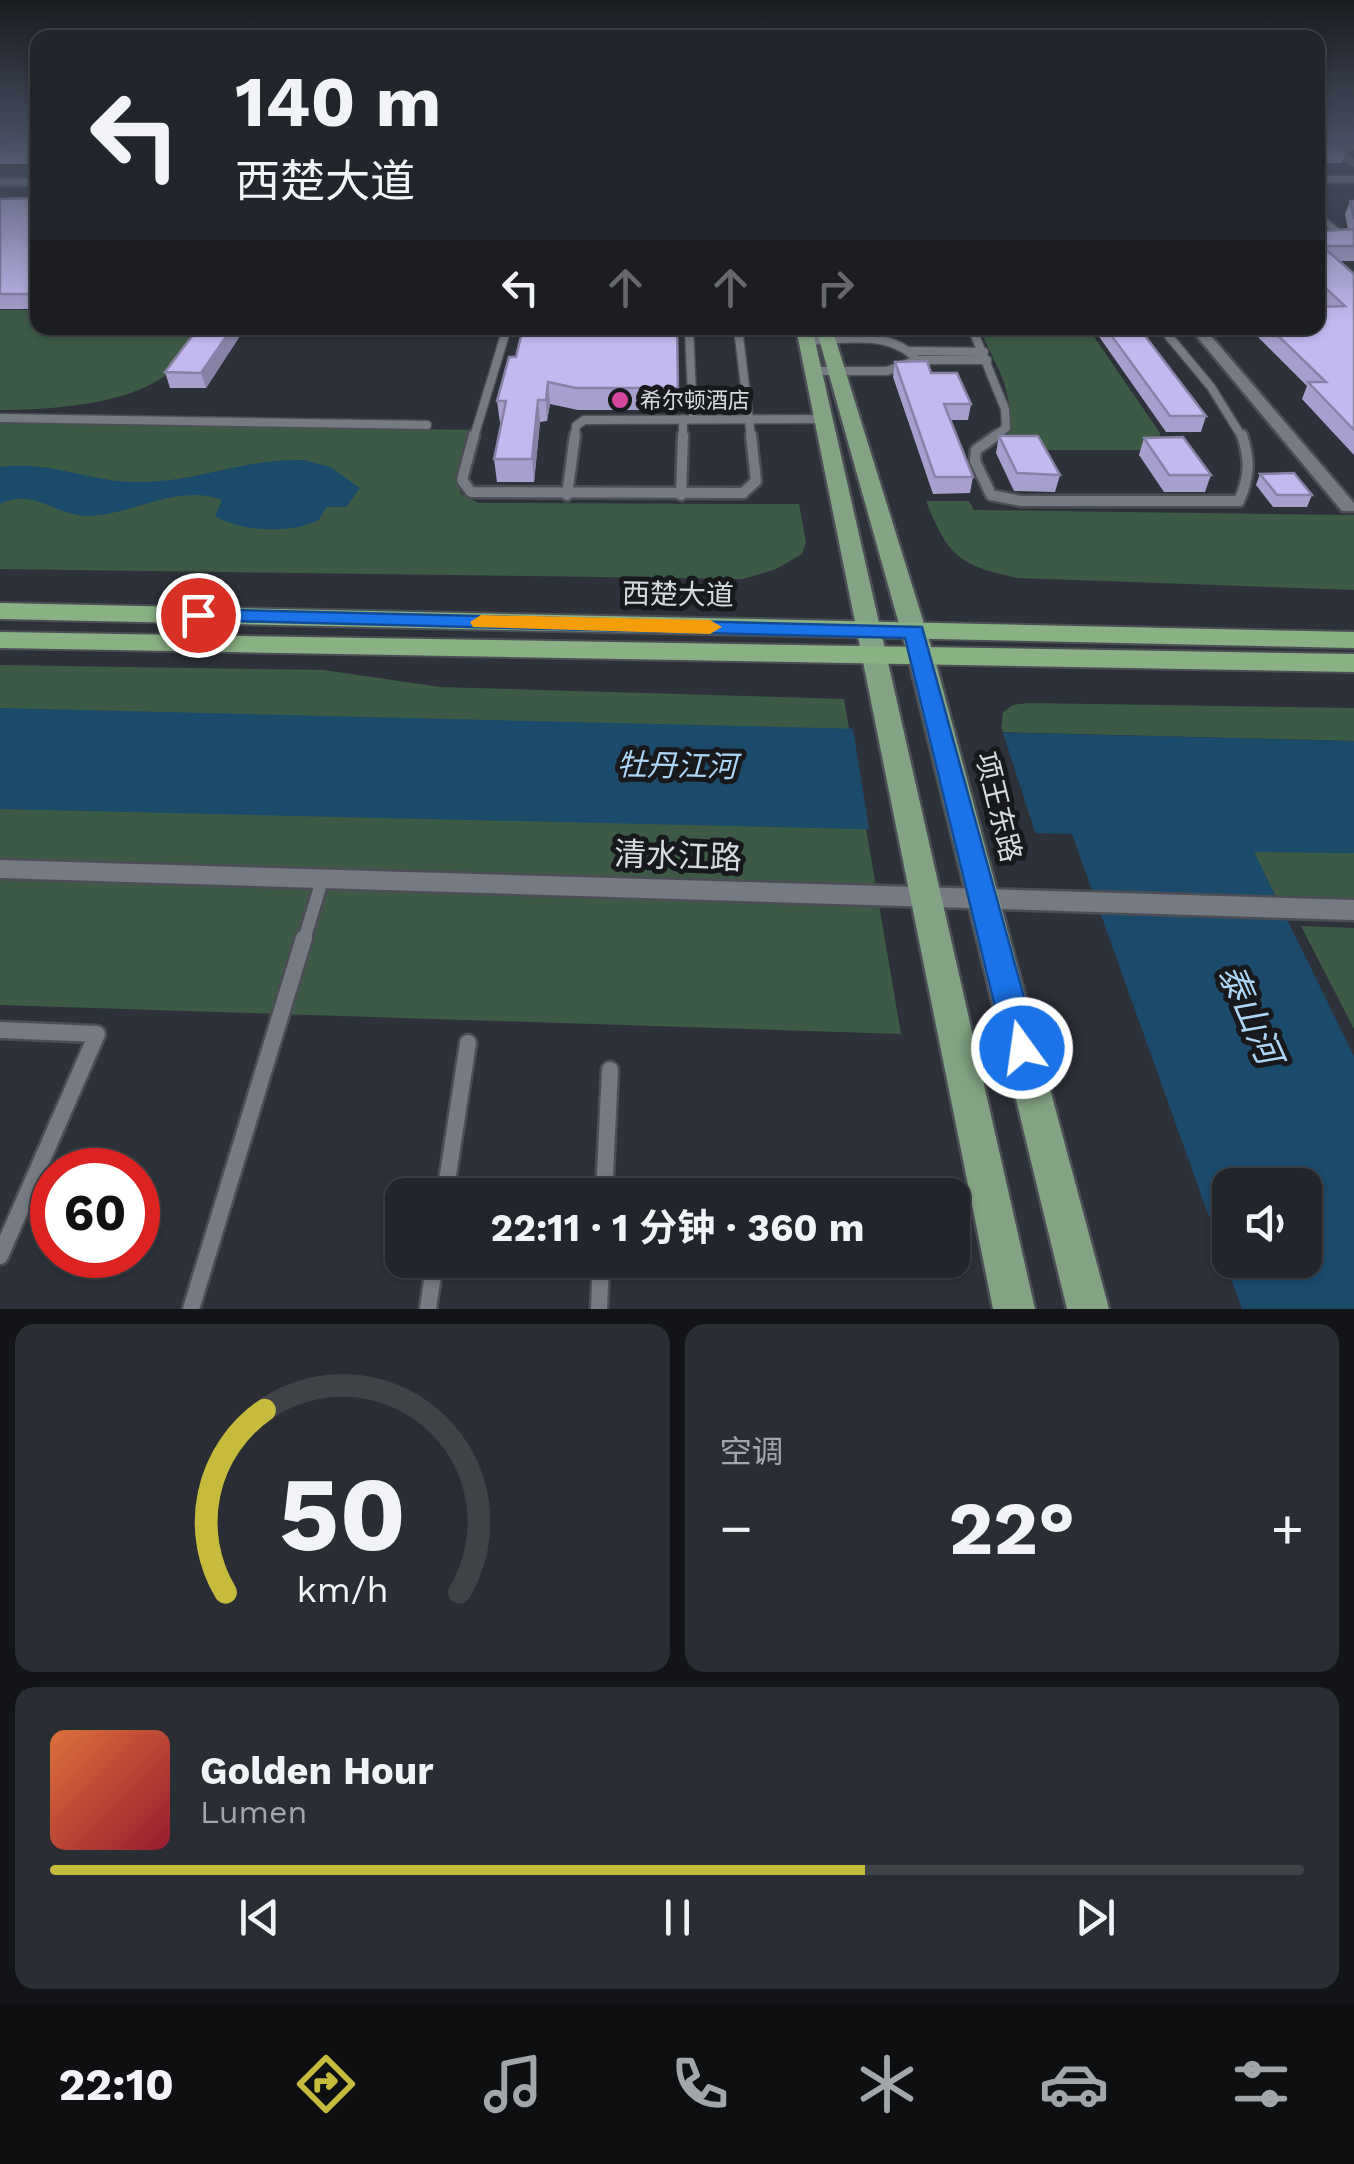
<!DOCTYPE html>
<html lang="zh">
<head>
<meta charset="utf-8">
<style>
	body { margin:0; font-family:"Work Sans","Noto Sans SC",sans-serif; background:#2a2d33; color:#f1f3f6; height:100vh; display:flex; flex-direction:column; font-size:38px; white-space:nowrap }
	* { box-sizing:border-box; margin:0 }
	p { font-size:32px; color:#a2a5a9 }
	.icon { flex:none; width:55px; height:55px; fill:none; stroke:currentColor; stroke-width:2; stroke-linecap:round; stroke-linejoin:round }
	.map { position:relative; height:1309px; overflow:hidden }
	.panel { display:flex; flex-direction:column; gap:15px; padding:15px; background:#131418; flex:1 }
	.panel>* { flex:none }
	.guide { position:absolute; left:30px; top:30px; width:1295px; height:305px; border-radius:20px; box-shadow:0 2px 8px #0004,0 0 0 2px #3f4247; background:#22252b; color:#f1f3f6; overflow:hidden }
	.fabs { position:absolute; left:1212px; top:1168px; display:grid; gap:20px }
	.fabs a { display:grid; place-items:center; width:110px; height:110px; border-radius:20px; background:#22252b; box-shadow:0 2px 8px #0004,0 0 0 2px #3f4247; font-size:50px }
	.speed { position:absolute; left:30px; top:1148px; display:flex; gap:20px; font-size:50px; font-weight:700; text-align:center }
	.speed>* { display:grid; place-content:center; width:130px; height:130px; border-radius:50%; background:#22252b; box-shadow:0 2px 8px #0004,0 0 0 2px #3f4247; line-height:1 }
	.speed .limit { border:15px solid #d22; background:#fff; color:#111 }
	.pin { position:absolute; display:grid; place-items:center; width:85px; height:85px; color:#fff; margin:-42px; border:5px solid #fff; border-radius:50%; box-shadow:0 2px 10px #0007 }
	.me { position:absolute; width:110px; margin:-55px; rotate:346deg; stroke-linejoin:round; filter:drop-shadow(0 0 8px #0008) }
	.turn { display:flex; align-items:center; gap:35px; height:210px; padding:0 40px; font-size:45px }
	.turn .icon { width:130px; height:130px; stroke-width:2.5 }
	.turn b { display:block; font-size:70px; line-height:85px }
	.lanes { display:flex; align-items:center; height:95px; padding:0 40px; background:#0003; justify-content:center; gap:50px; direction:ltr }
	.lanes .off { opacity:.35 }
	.big { font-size:75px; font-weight:700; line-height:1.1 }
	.panel .widget { flex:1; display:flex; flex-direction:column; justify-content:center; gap:15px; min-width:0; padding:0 35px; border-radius:20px; background:#2a2d33 }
	.panel .dial { align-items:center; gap:0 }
	.dial svg { height:260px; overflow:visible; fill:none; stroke:#3f4247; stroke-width:7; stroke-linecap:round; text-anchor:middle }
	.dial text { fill:#f1f3f6; stroke:none }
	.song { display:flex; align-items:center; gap:30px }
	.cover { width:120px; height:120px; border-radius:15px; background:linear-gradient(135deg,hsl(20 70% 55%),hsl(350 70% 35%)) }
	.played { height:10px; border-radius:5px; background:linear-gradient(90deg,#c6bb3c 65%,#3f4247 65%) }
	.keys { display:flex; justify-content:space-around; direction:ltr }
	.heat { display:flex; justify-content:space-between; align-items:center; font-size:55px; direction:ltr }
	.panel .tiles { flex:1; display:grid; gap:15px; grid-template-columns:1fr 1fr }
	.widget:last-child { grid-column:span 2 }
	.trip { position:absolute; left:385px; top:1178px; width:585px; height:100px; border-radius:20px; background:#22252b; box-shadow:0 2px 8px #0004,0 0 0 2px #3f4247; font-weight:700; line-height:100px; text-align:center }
	.dock { display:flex; height:160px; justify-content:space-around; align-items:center; background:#0e0f11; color:#a2a5a9 }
	.dock .icon { width:70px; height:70px }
	.dock .selected { color:#c6bb3c }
	.dock b { font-size:45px; color:#f1f3f6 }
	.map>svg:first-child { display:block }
	.green { fill:#3d5a46 }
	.water { fill:#1b4a6b; fill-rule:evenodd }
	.pier { fill:#2d3139 }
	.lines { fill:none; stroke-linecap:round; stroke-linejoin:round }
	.service-far4-casing { stroke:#4b4f55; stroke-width:9 }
	.service-far3-casing { stroke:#4b4f55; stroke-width:11 }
	.service-far2-casing { stroke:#4b4f55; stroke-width:15 }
	.service-far1-casing { stroke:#4b4f55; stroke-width:18 }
	.service-casing { stroke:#4b4f55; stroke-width:21 }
	.minor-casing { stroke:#4b4f55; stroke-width:5 }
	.tertiary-casing { stroke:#4b4f55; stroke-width:5 }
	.primary-casing { stroke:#4b4f55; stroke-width:5 }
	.trunk-casing { stroke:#4b4f55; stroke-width:4 }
	.service-far4 { stroke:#757a83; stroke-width:6 }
	.service-far3 { stroke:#757a83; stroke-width:8 }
	.service-far2 { stroke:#757a83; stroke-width:10 }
	.service-far1 { stroke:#757a83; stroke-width:12 }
	.service { stroke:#757a83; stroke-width:16 }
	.minor { fill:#757a83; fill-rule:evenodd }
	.tertiary { fill:#757a83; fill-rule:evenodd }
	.primary { fill:#84a384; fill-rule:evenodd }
	.trunk { fill:#89b184; fill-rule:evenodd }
	.wall { fill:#a7a0ce }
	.shaded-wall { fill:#8882a7 }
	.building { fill:#c2baef; stroke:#8882a7; stroke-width:2.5 }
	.route { fill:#1a73e8; stroke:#114b97; stroke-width:2.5 }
	.slow { fill:#f59e0b }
	.hotel-dot { fill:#d1479c; stroke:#17191d; stroke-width:4 }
	.labels { text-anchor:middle; stroke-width:10; stroke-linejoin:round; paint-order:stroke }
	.far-poi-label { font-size:22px; fill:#d6d9de; stroke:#17191d; text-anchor:start }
	.street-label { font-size:28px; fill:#d6d9de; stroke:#17191d }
	.water-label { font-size:30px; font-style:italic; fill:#acd5f6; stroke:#17191d }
	.near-street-label { font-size:32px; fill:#d6d9de; stroke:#17191d }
	.near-water-label { font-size:35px; font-style:italic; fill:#acd5f6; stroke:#17191d }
</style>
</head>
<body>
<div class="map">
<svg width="1354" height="1309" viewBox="0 0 1354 1309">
	<rect width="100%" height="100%" fill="#2d3139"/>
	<g class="green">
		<path d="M0,310H37L38,328H184L193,346C185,355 176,367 166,375C127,405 47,410 0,410Z"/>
		<path d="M979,328H1088L1160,433V440L1146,450H1001C1022,401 999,373 979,328Z"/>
		<polygon points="0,423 473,430 458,484 461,494 479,503 799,504 806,542 802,554 776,569 743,579 0,569"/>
		<path d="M926,501H969L974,510L1354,515V590L1018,578C959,566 948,556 926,501Z"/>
		<polygon points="0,665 323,670 441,687 844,699 901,1034 0,1005"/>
		<polygon points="1028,703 1354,708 1354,741 1001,732 1003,712 1013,705"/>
		<polygon points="1253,851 1354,853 1354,901 1277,899"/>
		<polygon points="1301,926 1354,928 1354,1029"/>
	</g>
	<g class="water">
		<path d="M304,460L330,467L360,488L346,507H326L319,520C291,534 242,532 215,516L222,500C179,483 134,514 90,516C57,517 33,487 0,504V467C54,460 92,484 144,482C199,481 248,458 304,460Z"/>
		<path d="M0,708L1354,741V853L1254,852L1354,1056V1309H1242L1072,834L0,809ZM1230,1185H1305V1260H1230Z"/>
	</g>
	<polygon class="pier" points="852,723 1001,727 1037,838 870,835"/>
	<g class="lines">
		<g class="service-far4-casing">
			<g id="service-far4">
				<polyline points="1318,148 1354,147"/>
				<polyline points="1334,150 1354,163"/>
				<polyline points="1318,216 1346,238 1318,238"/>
			</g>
		</g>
		<g class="service-far3-casing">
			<g id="service-far3">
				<polyline points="689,328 693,419"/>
				<polyline points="738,328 751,437"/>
				<polyline points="972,328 1005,409 1006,428 993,437"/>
				<polyline points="1162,328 1211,387 1242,437"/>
				<path d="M807,341C843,340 891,329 917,360L887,371H813"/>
				<polyline points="911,351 984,352"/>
				<polyline points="917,360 987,360"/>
				<polyline points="0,418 427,425"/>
				<polyline points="474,437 507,328"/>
				<polyline points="575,437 576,426 584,420 824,419"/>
				<polyline points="683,437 683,419"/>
			</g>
		</g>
		<g class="service-far2-casing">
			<g id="service-far2">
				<polyline points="474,435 462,480 471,492 743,493 756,481 751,435"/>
				<path d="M997,435L976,450L975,461L991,495L1021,501H1239C1250,476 1250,460 1242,435"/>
				<polyline points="567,495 575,435"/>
				<polyline points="681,495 683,435"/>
			</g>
		</g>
		<g class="service-far1-casing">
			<polyline id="service-far1" points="304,940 323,877"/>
		</g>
		<g class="service-casing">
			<g id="service">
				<polyline points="0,1030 97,1034 0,1256"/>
				<polyline points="445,1195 468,1043"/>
				<polyline points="604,1195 610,1070"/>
				<polyline points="191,1309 304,938"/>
				<polyline points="428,1309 435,1260"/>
				<polyline points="599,1309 601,1260"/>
			</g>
		</g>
		<g class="minor-casing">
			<polygon id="minor" points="1190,328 1204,328 1354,503 1354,511 1342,511"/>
		</g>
		<g class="tertiary-casing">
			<g id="tertiary">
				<rect x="1318" y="176" width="36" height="6"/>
				<rect x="0" y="179" width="38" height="6"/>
				<polygon points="0,860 1354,900 1354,920 0,878"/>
			</g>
		</g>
		<g class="primary-casing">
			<g id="primary">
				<polygon points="796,328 812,328 1035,1309 993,1309"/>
				<polygon points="816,328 832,328 934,656 1109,1309 1067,1309 908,656"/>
			</g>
		</g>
		<g class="trunk-casing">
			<g id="trunk">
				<polygon points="0,603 1354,632 1354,648 0,619"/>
				<polygon points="0,632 1354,654 1354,672 0,648"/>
			</g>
		</g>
		<use href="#service-far4" class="service-far4"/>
		<use href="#service-far3" class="service-far3"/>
		<use href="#service-far2" class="service-far2"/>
		<use href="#service-far1" class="service-far1"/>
		<use href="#service" class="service"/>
		<use href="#minor" class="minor"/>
		<use href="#tertiary" class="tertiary"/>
		<use href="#primary" class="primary"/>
		<use href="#trunk" class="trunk"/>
	</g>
	<g class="wall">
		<polygon points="38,139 38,164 0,164 0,146"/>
		<polygon points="1318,139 1354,139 1354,140 1327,143 1346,152 1342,163 1318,163"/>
		<polygon points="38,198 38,309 0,309 0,199"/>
		<polygon points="1350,201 1354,201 1354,261 1339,261 1354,274 1354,455 1302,399 1307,386 1249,328 1318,328 1323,306 1318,301 1318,226 1323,231 1348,229 1345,214"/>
		<polygon points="190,328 245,328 206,388 170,388 165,372 194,334"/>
		<polygon points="677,328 678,410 578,410 550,404 547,421 540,422 534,482 497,482 494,459 502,423 500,423 497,401 516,357"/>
		<polygon points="882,328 914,328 913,334 884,333"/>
		<polygon points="1093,328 1139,328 1206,416 1201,432 1166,432"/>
		<polygon points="895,362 931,373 971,404 968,420 950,420 973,477 970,493 933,494 893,377"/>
		<polygon points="999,436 1060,475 1055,492 1014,491 996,453"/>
		<polygon points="1144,438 1211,475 1205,492 1164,492 1139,455"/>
		<polygon points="1260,474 1312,495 1307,507 1273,507 1256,485"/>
	</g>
	<g class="shaded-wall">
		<polygon points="1318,139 1354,139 1354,140 1318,144"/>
		<polygon points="232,328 245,328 206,388 201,373"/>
		<polygon points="548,382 550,404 547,421 546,400"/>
		<polygon points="538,400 540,422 534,482 532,459"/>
	</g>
	<g class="building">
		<polygon points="11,139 38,139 38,152 0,152 0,146"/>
		<polygon points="1318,141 1318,142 1331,143 1346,152 1318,152"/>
		<polygon points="38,198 38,294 0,294 0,199"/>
		<polygon points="1350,201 1354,201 1354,219"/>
		<polygon points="1318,226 1323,231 1354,229 1354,246 1322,246 1354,274 1354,430 1308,382 1326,382 1270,328 1318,328 1318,307 1345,306 1318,281"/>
		<polygon points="194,328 232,328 201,373 165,372 196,331"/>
		<polygon points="523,328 677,328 678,388 576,388 548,382 546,400 538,400 532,459 494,459 506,401 497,401 509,357 516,357"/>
		<polygon points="1106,328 1139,328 1206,416 1170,416"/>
		<polygon points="927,361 931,373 957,373 971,404 944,404 973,477 935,477 895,362"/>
		<polygon points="999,436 1038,436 1060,475 1017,473"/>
		<polygon points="1183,437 1211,475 1169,475 1144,438"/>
		<polygon points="1294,473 1312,495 1277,495 1260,474"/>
	</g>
	<linearGradient id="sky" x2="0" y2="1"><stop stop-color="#191b1f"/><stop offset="0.43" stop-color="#464e5f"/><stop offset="1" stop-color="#464e5f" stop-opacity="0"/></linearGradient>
	<rect width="1354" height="322" fill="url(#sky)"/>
	<polygon class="route" points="198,609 922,627 1038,1048 1033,1058 1022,1062 1010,1058 1005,1048 905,638 190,620 190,611"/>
	<polygon class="slow" points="481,615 710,620 722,627 710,634 473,627 470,622"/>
	<circle class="hotel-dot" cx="620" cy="400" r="10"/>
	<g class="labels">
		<g class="far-poi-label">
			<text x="640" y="408">希尔顿酒店</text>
		</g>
		<g class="street-label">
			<text transform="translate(678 594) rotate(1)" y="10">西楚大道</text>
			<text transform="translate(999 807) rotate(76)" y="10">项王东路</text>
		</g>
		<g class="water-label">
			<text transform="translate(677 766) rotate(1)" y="10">牡丹江河</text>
		</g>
		<g class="near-street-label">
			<text transform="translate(678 856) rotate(2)" y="11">清水江路</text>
		</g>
		<g class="near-water-label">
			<text transform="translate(1250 1014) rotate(66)" y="12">泰山河</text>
		</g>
	</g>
</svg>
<div class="fabs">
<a><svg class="icon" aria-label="sound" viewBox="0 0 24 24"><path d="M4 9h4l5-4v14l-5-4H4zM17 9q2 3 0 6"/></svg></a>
</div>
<div class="speed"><div class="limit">60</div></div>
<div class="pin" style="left:198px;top:615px;background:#d93025"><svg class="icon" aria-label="arrive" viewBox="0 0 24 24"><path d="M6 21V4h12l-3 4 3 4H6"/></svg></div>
<svg class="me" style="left:1022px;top:1048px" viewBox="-20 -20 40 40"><circle r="17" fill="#1a73e8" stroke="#fff" stroke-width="3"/><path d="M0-11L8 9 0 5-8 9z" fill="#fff"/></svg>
<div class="trip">22:11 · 1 分钟 · 360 m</div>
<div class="guide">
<div class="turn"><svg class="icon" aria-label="left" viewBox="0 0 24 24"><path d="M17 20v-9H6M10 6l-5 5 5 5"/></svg><div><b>140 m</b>西楚大道</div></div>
<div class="lanes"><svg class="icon" aria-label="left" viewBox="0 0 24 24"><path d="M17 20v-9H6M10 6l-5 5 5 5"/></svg><svg class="icon off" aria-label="ahead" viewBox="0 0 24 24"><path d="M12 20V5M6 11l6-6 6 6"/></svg><svg class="icon off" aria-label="ahead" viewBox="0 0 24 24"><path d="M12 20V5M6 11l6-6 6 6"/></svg><svg class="icon off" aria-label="right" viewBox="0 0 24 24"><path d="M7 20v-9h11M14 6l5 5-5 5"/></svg></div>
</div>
</div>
<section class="panel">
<div class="tiles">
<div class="widget dial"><svg viewBox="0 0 100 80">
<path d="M14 69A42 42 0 1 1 86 69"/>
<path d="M14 69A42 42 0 0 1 26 13" stroke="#c6bb3c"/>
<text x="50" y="56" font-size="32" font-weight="700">50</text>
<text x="50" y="72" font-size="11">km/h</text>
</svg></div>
<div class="widget"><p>空调</p>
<div class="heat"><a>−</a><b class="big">22°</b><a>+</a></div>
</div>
<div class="widget">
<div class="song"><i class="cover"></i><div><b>Golden Hour</b><p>Lumen</p></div></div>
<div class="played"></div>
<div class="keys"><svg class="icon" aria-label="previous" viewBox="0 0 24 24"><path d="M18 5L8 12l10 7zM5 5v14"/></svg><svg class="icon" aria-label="pause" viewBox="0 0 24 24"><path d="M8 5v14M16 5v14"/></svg><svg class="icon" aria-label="next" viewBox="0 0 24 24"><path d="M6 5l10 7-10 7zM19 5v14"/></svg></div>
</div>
</div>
</section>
<nav class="dock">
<b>22:10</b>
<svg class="icon selected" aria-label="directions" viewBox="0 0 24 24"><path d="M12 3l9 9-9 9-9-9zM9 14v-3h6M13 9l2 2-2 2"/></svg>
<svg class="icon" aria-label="music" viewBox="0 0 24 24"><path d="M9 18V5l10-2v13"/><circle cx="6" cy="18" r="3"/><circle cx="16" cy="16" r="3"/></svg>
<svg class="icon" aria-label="phone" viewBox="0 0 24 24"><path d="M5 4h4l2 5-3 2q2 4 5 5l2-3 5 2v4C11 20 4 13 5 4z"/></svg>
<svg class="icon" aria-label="climate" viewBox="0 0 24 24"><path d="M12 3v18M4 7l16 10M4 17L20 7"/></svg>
<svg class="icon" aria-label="car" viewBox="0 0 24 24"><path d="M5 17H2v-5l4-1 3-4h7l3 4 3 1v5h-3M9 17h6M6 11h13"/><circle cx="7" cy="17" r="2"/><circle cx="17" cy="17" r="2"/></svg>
<svg class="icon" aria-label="filters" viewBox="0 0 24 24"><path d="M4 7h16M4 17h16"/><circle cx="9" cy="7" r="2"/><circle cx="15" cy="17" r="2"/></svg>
</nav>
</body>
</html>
